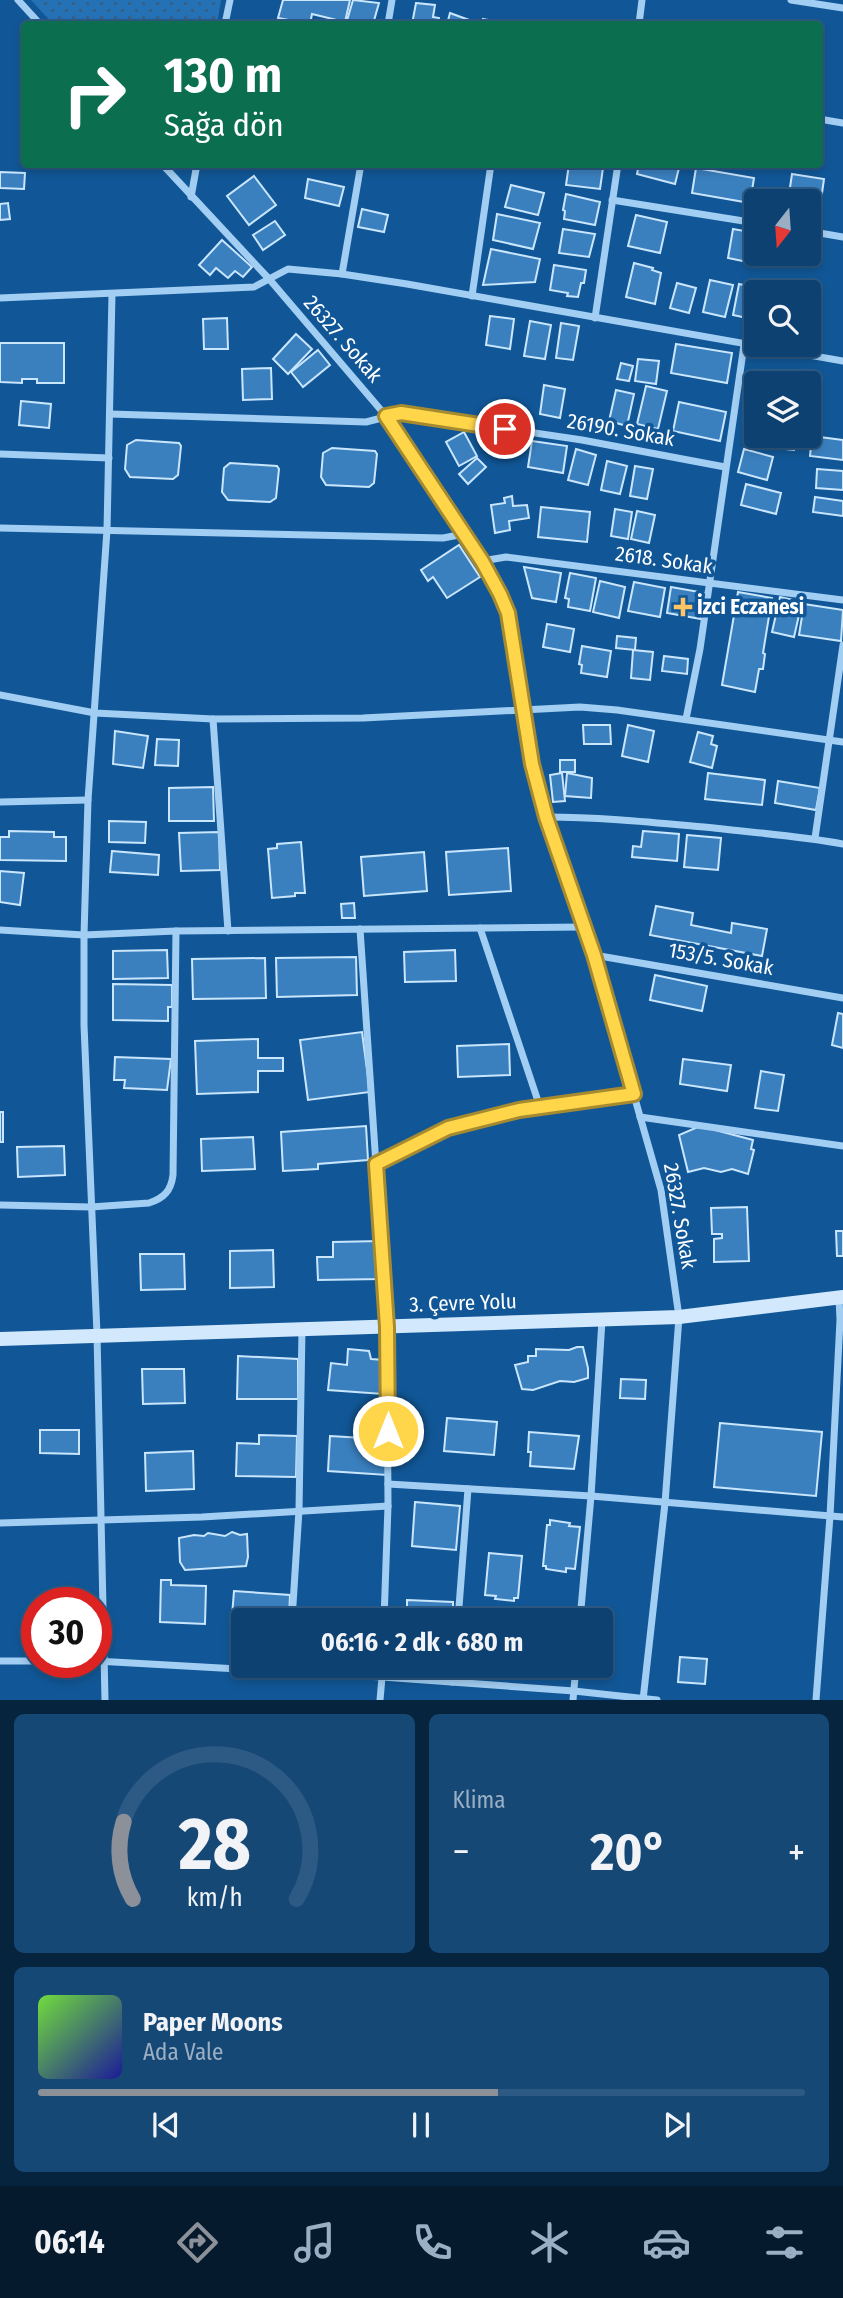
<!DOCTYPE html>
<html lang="tr">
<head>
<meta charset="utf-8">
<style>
	body { margin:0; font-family:"Fira Sans Condensed",sans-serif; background:#164876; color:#f1f3f6; height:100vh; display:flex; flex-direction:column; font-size:26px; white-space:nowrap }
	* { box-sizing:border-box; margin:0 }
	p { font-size:23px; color:#9aafc3 }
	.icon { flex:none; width:38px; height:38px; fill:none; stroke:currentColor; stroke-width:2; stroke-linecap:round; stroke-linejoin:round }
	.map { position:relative; height:1700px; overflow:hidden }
	.drawer { display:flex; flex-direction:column; gap:14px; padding:14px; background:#07243e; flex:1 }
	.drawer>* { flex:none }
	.guide { position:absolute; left:21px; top:21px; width:802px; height:147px; border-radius:7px; box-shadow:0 4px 10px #0003,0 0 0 2px #2d5a84; background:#0b6e4f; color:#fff; overflow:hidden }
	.needle { width:46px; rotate:197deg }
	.buttons { position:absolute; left:744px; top:189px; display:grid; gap:14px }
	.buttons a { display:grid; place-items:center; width:77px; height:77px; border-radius:7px; background:#0d4171; box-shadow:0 4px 10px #0003,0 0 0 2px #2d5a84; font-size:35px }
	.speed { position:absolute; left:21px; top:1587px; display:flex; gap:14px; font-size:35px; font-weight:700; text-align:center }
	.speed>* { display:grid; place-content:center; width:91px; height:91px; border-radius:50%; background:#0d4171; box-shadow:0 4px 10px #0003,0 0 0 2px #2d5a84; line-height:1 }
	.speed .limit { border:10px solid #d22; background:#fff; color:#111 }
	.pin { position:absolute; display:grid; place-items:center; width:60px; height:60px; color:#fff; margin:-30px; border:4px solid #fff; border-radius:50%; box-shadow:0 2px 7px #0007 }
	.me { position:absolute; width:77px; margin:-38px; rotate:0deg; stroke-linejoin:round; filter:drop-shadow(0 0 5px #0008) }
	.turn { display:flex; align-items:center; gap:24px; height:147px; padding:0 28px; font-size:32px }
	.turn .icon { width:91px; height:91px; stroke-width:2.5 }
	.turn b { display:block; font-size:49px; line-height:60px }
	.big { font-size:52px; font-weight:700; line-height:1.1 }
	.drawer .widget { flex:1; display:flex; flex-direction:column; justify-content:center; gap:10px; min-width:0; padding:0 24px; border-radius:10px; background:#164876 }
	.drawer .dial { align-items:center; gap:0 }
	.dial svg { height:182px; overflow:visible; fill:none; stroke:#2d5a84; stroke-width:7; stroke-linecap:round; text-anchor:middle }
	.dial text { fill:#f1f3f6; stroke:none }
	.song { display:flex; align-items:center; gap:21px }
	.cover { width:84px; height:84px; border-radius:10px; background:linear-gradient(135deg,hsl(100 70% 55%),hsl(240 70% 35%)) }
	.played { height:7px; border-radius:4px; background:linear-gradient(90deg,#8c9099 60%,#2d5a84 60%) }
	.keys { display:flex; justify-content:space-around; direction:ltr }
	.heat { display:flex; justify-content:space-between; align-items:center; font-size:38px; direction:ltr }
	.drawer .tiles { flex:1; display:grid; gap:14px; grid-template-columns:1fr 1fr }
	.widget:last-child { grid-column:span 2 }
	.trip { position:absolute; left:231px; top:1608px; width:382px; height:70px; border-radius:7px; background:#0d4171; box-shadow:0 4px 10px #0003,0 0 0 2px #2d5a84; font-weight:700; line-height:70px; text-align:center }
	.menu { display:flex; height:112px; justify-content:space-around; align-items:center; background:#051a2d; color:#9aafc3 }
	.menu .icon { width:49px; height:49px }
	.menu .selected { color:#8c9099 }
	.menu b { font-size:32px; color:#f1f3f6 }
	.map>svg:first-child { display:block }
	.park { fill:url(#park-dots) }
	.building { fill:#3a80bf; stroke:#cae6fd; stroke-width:2 }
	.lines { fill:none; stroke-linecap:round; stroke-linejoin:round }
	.minor { stroke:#a2cef3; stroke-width:7 }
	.secondary { stroke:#d1e8fd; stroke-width:14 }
	.route-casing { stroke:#a68a30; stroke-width:18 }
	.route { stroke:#ffd54a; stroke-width:12 }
	.poi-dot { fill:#ffc564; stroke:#115797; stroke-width:2.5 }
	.labels { text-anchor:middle; stroke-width:7; stroke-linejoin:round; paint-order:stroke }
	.street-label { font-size:21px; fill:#fff; stroke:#115797 }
	.poi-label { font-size:21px; font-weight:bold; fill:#fff; stroke:#115797; text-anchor:start }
</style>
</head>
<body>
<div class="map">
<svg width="843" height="1700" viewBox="0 0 843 1700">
	<defs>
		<pattern id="park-dots" width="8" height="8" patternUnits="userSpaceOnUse" patternTransform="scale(1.75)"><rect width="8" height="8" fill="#2471b6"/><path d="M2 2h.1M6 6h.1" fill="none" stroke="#3a5d7c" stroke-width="1.8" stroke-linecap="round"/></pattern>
	</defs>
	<rect width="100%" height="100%" fill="#115797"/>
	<polygon class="park" points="31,0 221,0 217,24 53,24"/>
	<g class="building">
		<polygon points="283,0 350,0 345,22 312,14 310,24 278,18"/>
		<polygon points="353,0 379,3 373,24 346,24"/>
		<polygon points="416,3 435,5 433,17 439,18 438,24 412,24"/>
		<polygon points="450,13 469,20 468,24 447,24"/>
		<polygon points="483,19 504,23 504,24 482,24"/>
		<polygon points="819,133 824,134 820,163 819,163"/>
		<polygon points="569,164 603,168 600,189 566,185"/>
		<polygon points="639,164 680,164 675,184 637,174"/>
		<polygon points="696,168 754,178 750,203 692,193"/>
		<polygon points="0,172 25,173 24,189 0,188"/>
		<polygon points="792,174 824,179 819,214 808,212 808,201 788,201"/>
		<polygon points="254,176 276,205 249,225 227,196"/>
		<polygon points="308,179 344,187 339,206 305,198"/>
		<polygon points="511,185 544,193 538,215 505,207"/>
		<polygon points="566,194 600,202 595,225 564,219 565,211 563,210"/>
		<polygon points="8,203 10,219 0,220 0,204"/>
		<polygon points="362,209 388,215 384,232 358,227"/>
		<polygon points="497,214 540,223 533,249 493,240"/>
		<polygon points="636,215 667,222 660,253 628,246"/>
		<polygon points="275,221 285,235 263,250 253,235"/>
		<polygon points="563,229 595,234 589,257 559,253"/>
		<polygon points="733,229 756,233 756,254 769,254 767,266 728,258"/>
		<polygon points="222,240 252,267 243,277 235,271 228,278 216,268 210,275 199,265"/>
		<polygon points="491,249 540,259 535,282 483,285"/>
		<polygon points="634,263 653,268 652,270 661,273 655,304 626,297"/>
		<polygon points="554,265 586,270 584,283 581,283 578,297 567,296 568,293 550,290"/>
		<polygon points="710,280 733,285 725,317 703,312"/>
		<polygon points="677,283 696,288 689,313 670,308"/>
		<polygon points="739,284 767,290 766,292 756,292 756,320 733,315"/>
		<polygon points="490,316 514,319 510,349 486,345"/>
		<polygon points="227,318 228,349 204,349 203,319"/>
		<polygon points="530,321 551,325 545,359 524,356"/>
		<polygon points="561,323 579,326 573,360 556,358"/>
		<polygon points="296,334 312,349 288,374 273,359"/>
		<polygon points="0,343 64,343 64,383 37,383 37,379 22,379 22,383 0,382"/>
		<polygon points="676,344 732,353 727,383 671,373"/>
		<polygon points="318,350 330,365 303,387 291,372"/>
		<polygon points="638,359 659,361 656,384 635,381"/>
		<polygon points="621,363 633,366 629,381 617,379"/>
		<polygon points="271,368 272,399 243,400 242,369"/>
		<polygon points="544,385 565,389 560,418 540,414"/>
		<polygon points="646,386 667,391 658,429 637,424"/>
		<polygon points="616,390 634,394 627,426 609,421"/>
		<polygon points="21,401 51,404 49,428 19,425"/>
		<polygon points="679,402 726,412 720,441 673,431"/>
		<polygon points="464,432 477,456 459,466 446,442"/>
		<polygon points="757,436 795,436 794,450 755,446"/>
		<polygon points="812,436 843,440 843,460 810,456"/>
		<polygon points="136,440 179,443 181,446 178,475 173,479 130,477 125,469 127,445"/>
		<polygon points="532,441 567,446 563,473 528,467"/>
		<polygon points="332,448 375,451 377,454 374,483 369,487 326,485 321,477 323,453"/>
		<polygon points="576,449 596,455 588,485 568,480"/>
		<polygon points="744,449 773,457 767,480 738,472"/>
		<polygon points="477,458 486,467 468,484 459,474"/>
		<polygon points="607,461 627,466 620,494 601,490"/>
		<polygon points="230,463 277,466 279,469 276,498 270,502 228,500 222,492 224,468"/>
		<polygon points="635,466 653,469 647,499 630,496"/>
		<polygon points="817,469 843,471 843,490 816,488"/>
		<polygon points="746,484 781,493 776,514 741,505"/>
		<polygon points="512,496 513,506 527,505 529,518 509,521 510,530 495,533 491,505 505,503 504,498"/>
		<polygon points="815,497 843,501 843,516 813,512"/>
		<polygon points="541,507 590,512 587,542 538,537"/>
		<polygon points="615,509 632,512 628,539 611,536"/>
		<polygon points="637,511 655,515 649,543 631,539"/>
		<polygon points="459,545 480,577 447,598 433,577 428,581 421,570"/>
		<polygon points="524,567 561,573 556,602 532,598"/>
		<polygon points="570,573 596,578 590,611 568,607 569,599 565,598"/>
		<polygon points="600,581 625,587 619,618 593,612"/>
		<polygon points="634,582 665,588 660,617 628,611"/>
		<polygon points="671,587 705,593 701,619 667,613"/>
		<polygon points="738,592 772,598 763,653 765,654 763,669 759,669 755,692 722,685"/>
		<polygon points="780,597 802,602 794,637 772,632"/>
		<polygon points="804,604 843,610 841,641 799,635"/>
		<polygon points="547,624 574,629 570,652 543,647"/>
		<polygon points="617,636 636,638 635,650 616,648"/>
		<polygon points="582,646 611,651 607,677 581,673 582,665 579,664"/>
		<polygon points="633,650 653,652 650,680 631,678"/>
		<polygon points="664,656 688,659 687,674 662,671"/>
		<polygon points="583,725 610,725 611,744 584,744"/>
		<polygon points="628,725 654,731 648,762 622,756"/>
		<polygon points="115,731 148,736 143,768 113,764"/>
		<polygon points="698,732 713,736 711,744 717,746 712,768 690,762"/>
		<polygon points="157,739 179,740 178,766 155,765"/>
		<rect x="560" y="760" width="15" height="12"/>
		<polygon points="562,773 565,801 553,802 550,775"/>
		<polygon points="567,773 592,778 591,798 565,796"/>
		<polygon points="708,773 765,780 762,805 705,799"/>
		<polygon points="778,781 820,788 816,810 775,803"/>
		<polygon points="213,787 214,821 169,821 169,788"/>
		<polygon points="109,821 146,822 145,843 109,842"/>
		<polygon points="9,831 54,832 54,837 66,837 66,861 0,860 0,837 9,837"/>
		<polygon points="643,831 679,834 677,861 632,857 633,846 641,847"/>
		<polygon points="219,832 220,870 181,871 179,833"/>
		<polygon points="687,835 721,838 718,870 684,867"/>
		<polygon points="301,842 305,893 295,893 295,896 272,898 268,849 277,848 277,844"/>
		<polygon points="508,848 511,891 449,895 446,852"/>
		<polygon points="112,851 159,855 158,875 110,872"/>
		<polygon points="424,852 427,891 364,896 361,857"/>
		<polygon points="0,871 24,873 20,905 0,902"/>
		<polygon points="354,903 355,918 342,918 341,904"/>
		<polygon points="656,906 693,913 691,925 731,933 732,923 767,929 762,956 650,935"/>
		<polygon points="167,950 168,978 113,979 113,951"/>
		<polygon points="455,950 456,981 405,982 404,952"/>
		<polygon points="356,957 357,995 277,997 276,958"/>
		<polygon points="265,958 266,998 193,999 192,959"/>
		<polygon points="655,975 707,986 702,1011 650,1000"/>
		<polygon points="113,984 172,985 172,1007 168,1007 168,1021 113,1020"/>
		<polygon points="838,1013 843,1014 843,1048 832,1045"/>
		<polygon points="362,1032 370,1092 308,1100 300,1040"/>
		<polygon points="258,1039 258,1058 283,1058 283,1071 258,1071 258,1092 197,1094 195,1041"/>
		<polygon points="509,1044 510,1075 458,1077 457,1046"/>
		<polygon points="115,1057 171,1059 167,1090 124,1088 125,1080 114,1080"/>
		<polygon points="683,1059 731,1065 727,1091 680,1084"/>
		<polygon points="761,1071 784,1075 778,1111 755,1108"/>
		<rect x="0" y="1112" width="3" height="30"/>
		<polygon points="366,1126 368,1160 318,1164 318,1169 283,1171 281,1132"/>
		<polygon points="700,1126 753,1140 751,1149 754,1150 748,1174 732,1169 721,1172 704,1168 688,1172 679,1135"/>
		<polygon points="253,1137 255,1169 202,1171 201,1139"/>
		<polygon points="64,1146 65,1175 18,1177 17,1147"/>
		<polygon points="747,1207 749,1261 714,1262 714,1239 722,1238 722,1234 712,1234 711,1208"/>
		<polygon points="836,1231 843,1231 843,1256 837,1256"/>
		<polygon points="380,1241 381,1279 318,1280 317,1257 333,1257 333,1242"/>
		<polygon points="273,1250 274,1287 230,1288 230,1251"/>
		<polygon points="140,1254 184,1254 185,1289 141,1290"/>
		<polygon points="577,1347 583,1347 588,1368 588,1378 574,1382 560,1381 533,1390 522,1389 515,1365 528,1362 528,1356 536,1356 536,1349 569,1350"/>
		<polygon points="348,1349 369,1351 371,1359 385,1360 383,1394 328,1390 331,1363 347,1365"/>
		<polygon points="238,1356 298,1359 298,1399 237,1399"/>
		<polygon points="142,1369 184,1369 185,1403 143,1404"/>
		<polygon points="621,1379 646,1380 645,1399 620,1398"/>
		<polygon points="447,1418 497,1422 494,1455 444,1451"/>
		<polygon points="720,1423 822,1432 816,1496 714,1487"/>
		<polygon points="40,1430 79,1430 79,1454 40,1453"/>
		<polygon points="529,1432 579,1436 574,1469 530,1466 531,1452 528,1452"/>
		<polygon points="259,1435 297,1436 296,1477 236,1476 237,1443 259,1444"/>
		<polygon points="330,1436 380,1439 379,1447 387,1447 387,1475 328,1471"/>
		<polygon points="193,1451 194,1489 146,1491 145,1453"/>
		<polygon points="415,1502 460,1506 456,1550 412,1546"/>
		<polygon points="550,1520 570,1523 569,1526 580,1527 575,1569 566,1568 566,1572 546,1569 546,1566 543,1566 547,1525 550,1525"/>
		<polygon points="232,1532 240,1535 247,1534 248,1557 246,1566 185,1570 180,1562 179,1538 194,1535 204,1536 208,1533 225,1536"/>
		<polygon points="489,1553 522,1556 518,1598 514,1598 514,1601 495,1599 496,1596 485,1595"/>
		<polygon points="161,1580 171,1580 171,1585 206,1586 205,1624 160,1622"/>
		<polygon points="234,1591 290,1595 289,1620 243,1620 243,1628 231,1628"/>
		<polygon points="407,1600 453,1602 453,1620 407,1620"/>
		<polygon points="680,1657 707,1659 705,1684 678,1682"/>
	</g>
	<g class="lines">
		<g class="minor">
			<polyline points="18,0 40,24"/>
			<polyline points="791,0 843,8"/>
			<polyline points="225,24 230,0"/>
			<polyline points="388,24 392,0"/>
			<polyline points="639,24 642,0"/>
			<polyline points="819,119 843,123"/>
			<polyline points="162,164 270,280 386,416 482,561 500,594 508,613 532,764 546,817 594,955 661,1190 679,1317 665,1503 643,1700"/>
			<polyline points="191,197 197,164"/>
			<polyline points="612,200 756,223"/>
			<polyline points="808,231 843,237"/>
			<polyline points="342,274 361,164"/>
			<polyline points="472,296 491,164"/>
			<polyline points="0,298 254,287 288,269 342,274 407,284 843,361"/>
			<polyline points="595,318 618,164"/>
			<polyline points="110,414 366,422 401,413 582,440 725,467"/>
			<polyline points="0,454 109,458"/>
			<polyline points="0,528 443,538 464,534"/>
			<polyline points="482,561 506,557 843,600"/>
			<polyline points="0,695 95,713 213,719 363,718 580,707 617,710 843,742"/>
			<polyline points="213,719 228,931"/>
			<polyline points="686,719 700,649 744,345"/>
			<polyline points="0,802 88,800"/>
			<path d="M546,817C602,817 658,823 714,828C757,833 800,836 843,844"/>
			<polyline points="815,838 843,645"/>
			<polyline points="480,928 540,1107"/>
			<polyline points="360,929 387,1327 388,1506 384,1620"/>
			<polyline points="0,930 84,935 176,931 583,927"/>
			<polyline points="594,955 843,998"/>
			<polyline points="640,1117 843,1146"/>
			<polyline points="376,1164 448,1127 518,1110 634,1094"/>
			<path d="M0,1205L91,1207L149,1203C164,1198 171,1191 173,1175L176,931"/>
			<polyline points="388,1484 591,1496 843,1517"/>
			<polyline points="0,1523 202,1517 388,1506"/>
			<polyline points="292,1620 299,1510 302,1329"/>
			<polyline points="458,1620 468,1489"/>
			<polyline points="580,1620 591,1496 602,1320"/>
			<polyline points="0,1661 37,1661"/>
			<polyline points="96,1661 382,1677 574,1691 657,1700"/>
			<polyline points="452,1682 454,1666"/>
			<polyline points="105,1700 97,1334 84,1025 84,935 88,800 107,530 112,294"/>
			<polyline points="380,1700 383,1666"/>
			<polyline points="573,1700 576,1666"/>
			<polyline points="816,1700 830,1516 840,1320 839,1298"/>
		</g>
		<polyline class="secondary" points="0,1339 679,1317 843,1297"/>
	</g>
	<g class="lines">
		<g class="route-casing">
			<polyline id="route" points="388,1431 387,1327 376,1164 448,1128 519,1110 634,1094 594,955 546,817 532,764 508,613 500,594 482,561 386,416 401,413 505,429"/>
		</g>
		<use href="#route" class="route"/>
	</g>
	<path class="poi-dot" d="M679.5 596.5h7v7h7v7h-7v7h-7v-7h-7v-7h7z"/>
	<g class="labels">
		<g class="street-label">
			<text transform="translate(343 339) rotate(49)" y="7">26327. Sokak</text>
			<text transform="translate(621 430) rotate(10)" y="7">26190. Sokak</text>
			<text transform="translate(664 560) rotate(8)" y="7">2618. Sokak</text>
			<text transform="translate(721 959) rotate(10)" y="7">153/5. Sokak</text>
			<text transform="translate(680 1216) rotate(80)" y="7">26327. Sokak</text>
			<text transform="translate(463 1303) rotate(-2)" y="7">3. Çevre Yolu</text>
		</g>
		<g class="poi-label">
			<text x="697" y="614">İzci Eczanesi</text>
		</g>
	</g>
</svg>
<div class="buttons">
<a><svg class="needle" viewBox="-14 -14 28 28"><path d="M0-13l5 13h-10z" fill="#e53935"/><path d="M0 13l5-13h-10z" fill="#9aafc3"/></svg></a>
<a><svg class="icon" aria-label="search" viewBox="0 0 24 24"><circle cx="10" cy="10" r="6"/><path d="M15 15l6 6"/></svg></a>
<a><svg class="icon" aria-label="layers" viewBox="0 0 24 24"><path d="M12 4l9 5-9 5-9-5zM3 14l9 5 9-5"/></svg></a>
</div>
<div class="speed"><div class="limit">30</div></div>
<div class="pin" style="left:505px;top:429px;background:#d93025"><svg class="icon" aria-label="arrive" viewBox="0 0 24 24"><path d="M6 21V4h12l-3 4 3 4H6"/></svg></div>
<svg class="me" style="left:388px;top:1431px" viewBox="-20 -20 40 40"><circle r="17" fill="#ffd54a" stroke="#fff" stroke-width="3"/><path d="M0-11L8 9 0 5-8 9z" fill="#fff"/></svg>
<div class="trip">06:16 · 2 dk · 680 m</div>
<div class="guide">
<div class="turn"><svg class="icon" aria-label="right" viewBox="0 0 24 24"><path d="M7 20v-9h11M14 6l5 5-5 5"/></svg><div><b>130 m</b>Sağa dön</div></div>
</div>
</div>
<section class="drawer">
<div class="tiles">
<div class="widget dial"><svg viewBox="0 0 100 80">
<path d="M14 69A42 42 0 1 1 86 69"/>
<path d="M14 69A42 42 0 0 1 10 35" stroke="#8c9099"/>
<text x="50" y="56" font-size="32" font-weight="700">28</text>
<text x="50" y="72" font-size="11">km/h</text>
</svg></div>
<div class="widget"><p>Klima</p>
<div class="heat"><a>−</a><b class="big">20°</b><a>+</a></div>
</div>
<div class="widget">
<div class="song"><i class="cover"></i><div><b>Paper Moons</b><p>Ada Vale</p></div></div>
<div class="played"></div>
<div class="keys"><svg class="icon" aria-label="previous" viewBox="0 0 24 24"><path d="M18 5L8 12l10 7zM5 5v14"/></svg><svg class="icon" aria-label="pause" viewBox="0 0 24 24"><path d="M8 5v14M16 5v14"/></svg><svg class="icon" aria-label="next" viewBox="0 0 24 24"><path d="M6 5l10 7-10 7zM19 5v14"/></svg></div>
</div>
</div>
</section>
<nav class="menu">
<b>06:14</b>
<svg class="icon selected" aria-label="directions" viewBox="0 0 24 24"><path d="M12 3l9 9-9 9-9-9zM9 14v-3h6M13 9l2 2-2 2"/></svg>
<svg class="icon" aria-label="music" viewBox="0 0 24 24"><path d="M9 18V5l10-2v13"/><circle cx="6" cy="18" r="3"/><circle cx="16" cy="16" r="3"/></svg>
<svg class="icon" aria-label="phone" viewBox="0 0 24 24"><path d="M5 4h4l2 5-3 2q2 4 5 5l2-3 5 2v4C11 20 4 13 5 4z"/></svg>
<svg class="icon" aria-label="climate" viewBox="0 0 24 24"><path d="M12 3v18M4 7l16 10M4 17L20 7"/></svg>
<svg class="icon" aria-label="car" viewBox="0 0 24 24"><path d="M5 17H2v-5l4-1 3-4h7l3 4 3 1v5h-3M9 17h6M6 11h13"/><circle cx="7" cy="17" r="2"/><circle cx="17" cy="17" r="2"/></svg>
<svg class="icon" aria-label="filters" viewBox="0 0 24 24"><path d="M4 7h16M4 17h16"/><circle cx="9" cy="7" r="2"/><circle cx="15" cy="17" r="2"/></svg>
</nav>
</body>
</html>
